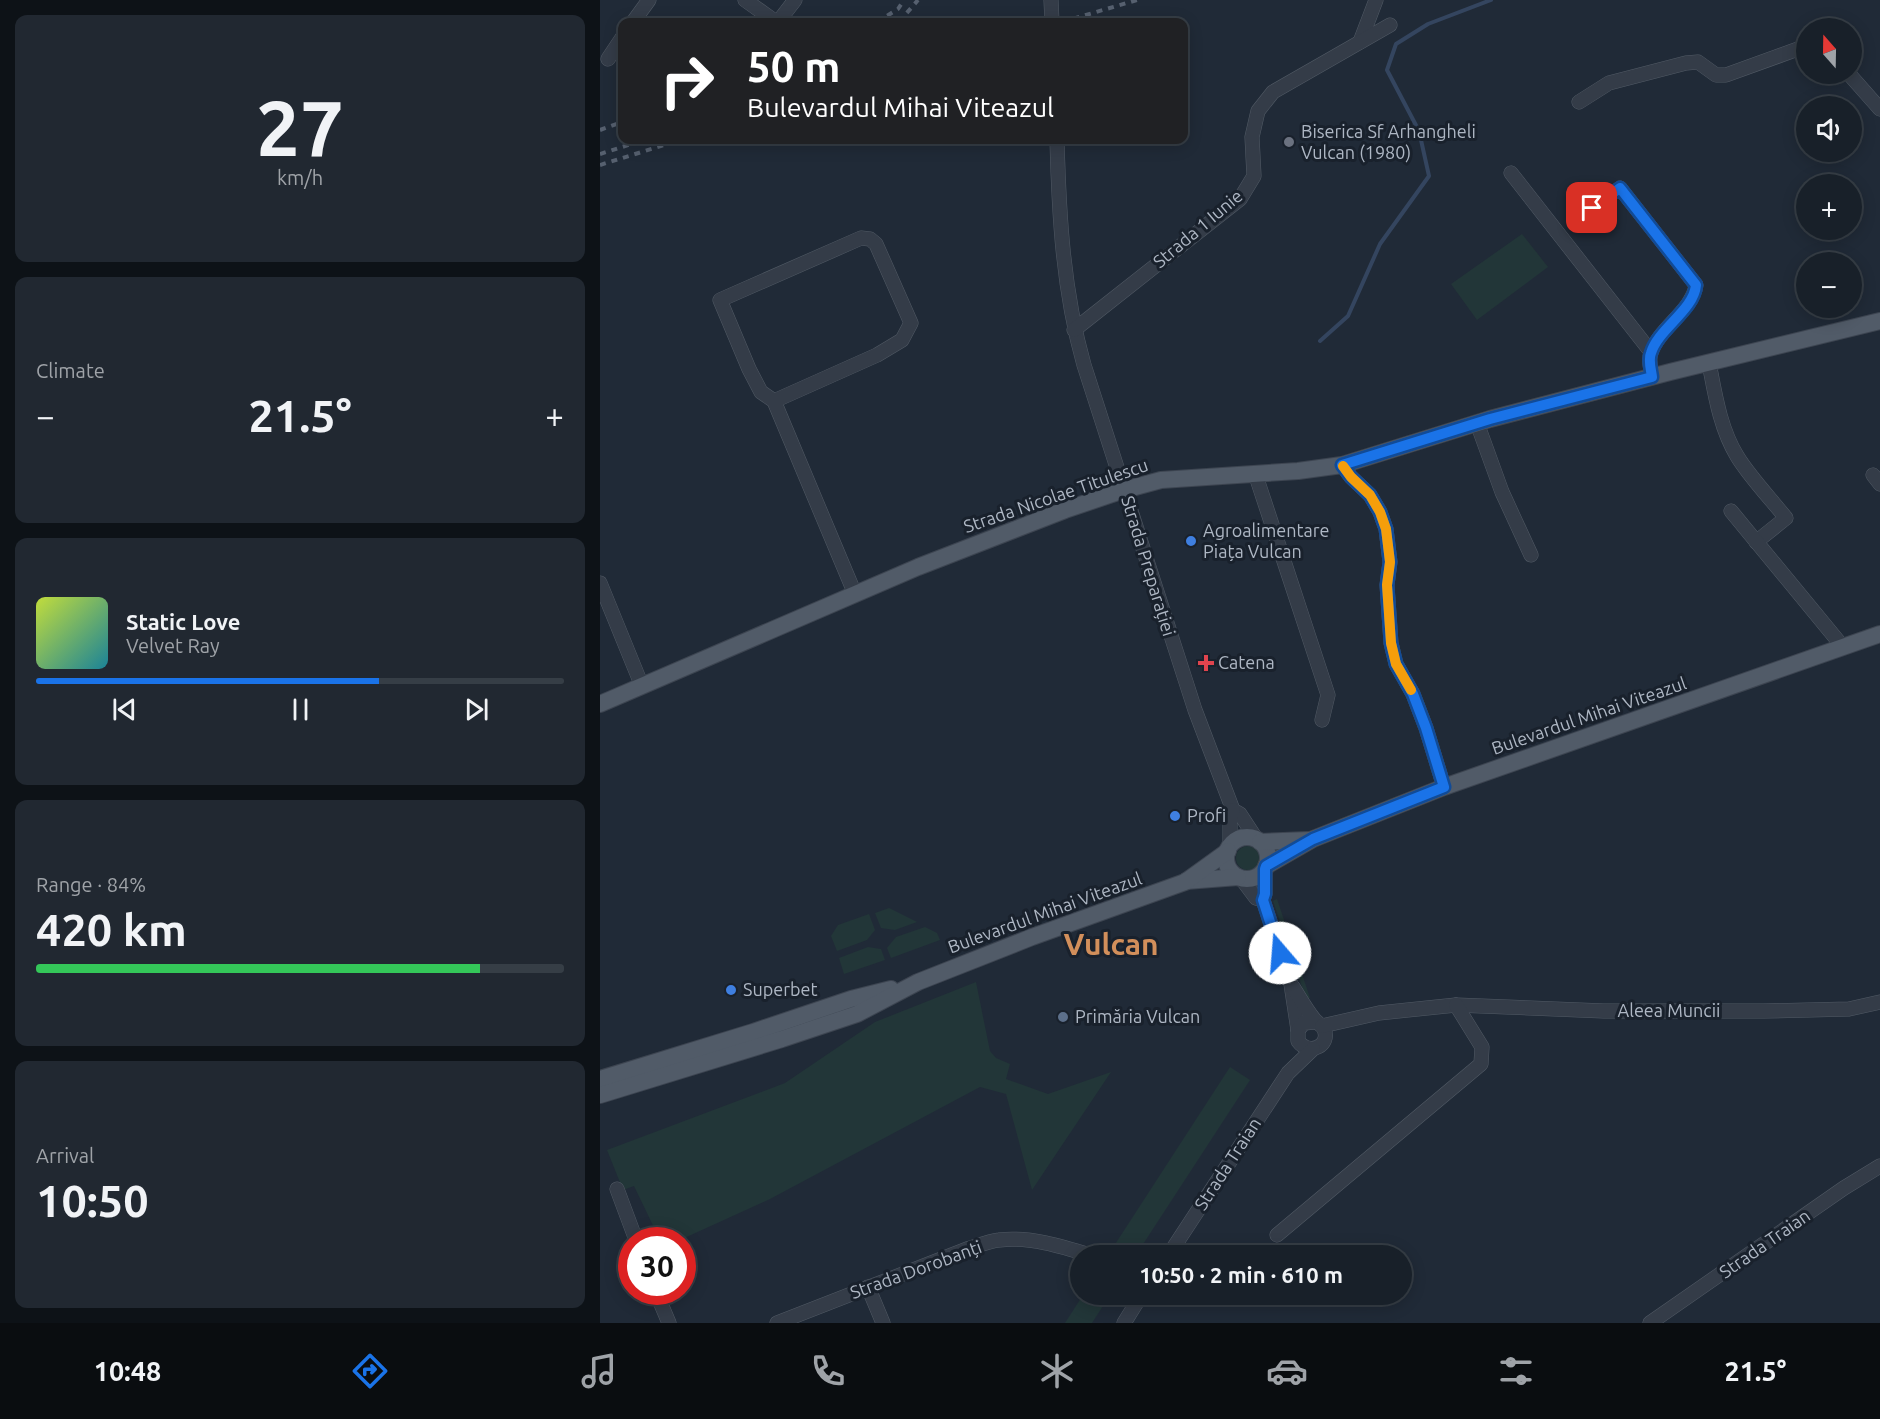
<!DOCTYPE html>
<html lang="en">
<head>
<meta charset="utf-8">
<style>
	body { margin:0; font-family:Ubuntu,sans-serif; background:#212831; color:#f1f3f6; height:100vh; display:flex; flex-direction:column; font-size:22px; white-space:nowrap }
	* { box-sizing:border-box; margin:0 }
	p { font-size:20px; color:#9fa3a8 }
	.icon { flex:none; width:33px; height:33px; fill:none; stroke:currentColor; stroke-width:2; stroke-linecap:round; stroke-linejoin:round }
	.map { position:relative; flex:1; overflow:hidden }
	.sheet { display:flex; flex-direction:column; gap:15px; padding:15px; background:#0d1217; width:600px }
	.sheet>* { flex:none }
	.top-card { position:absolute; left:18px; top:18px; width:570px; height:126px; border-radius:12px; box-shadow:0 3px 15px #0003,0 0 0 2px #363e46; background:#202124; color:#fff; overflow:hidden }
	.needle { width:39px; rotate:340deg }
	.tools { position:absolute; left:1196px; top:18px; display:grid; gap:12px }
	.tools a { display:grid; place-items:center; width:66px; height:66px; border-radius:50%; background:#182029; box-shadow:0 3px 15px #0003,0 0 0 2px #363e46; font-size:30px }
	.speed { position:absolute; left:18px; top:1227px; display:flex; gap:12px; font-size:30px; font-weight:700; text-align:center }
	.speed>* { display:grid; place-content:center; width:78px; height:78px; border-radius:50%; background:#182029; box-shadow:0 3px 15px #0003,0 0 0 2px #363e46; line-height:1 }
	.speed .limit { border:9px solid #d22; background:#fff; color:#111 }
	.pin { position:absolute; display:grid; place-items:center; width:51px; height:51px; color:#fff; margin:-26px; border-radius:12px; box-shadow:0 3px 9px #0006 }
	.me { position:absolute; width:66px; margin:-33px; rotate:342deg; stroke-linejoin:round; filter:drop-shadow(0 0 4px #0008) }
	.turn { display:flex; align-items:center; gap:21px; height:126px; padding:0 30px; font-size:27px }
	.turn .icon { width:78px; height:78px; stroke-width:2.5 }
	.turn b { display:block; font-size:42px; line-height:51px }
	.big { font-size:45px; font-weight:600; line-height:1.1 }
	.sheet .tile { flex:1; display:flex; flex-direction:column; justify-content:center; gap:9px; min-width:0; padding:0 21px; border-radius:12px; background:#212831 }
	.sheet .dial { align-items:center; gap:0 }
	.dial b { font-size:78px; line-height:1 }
	.song { display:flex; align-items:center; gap:18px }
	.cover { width:72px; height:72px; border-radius:9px; background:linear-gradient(135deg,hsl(70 70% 55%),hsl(190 70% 35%)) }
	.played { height:6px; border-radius:3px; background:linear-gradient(90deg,#1a73e8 65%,#363e46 65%) }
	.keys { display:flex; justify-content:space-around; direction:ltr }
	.heat { display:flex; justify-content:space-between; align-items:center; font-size:33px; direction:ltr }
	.charge { height:9px; border-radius:4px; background:linear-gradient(90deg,#34c759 84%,#363e46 0) }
	.trip { position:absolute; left:470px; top:1245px; width:342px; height:60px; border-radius:30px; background:#182029; box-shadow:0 3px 15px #0003,0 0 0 2px #363e46; font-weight:600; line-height:60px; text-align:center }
	.tab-bar { display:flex; height:96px; justify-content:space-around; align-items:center; background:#0a0d10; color:#9fa3a8 }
	.tab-bar .icon { width:42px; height:42px }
	.tab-bar .current { color:#1a73e8 }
	.tab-bar b { font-size:27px; color:#f1f3f6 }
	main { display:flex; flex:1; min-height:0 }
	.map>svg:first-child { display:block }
	.green { fill:#223638 }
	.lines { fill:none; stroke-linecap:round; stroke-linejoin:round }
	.stream { stroke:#34455f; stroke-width:4 }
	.minor-casing { stroke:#515a65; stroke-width:15 }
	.major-casing { stroke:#3d4551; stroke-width:18 }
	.minor { stroke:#343c48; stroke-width:14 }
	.major { stroke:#515b68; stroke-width:16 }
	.rail { stroke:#56606f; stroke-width:4; stroke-dasharray:6 6; stroke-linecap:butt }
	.route-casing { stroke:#114b97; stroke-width:15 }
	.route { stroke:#1a73e8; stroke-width:10 }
	.slow { stroke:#f59e0b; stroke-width:10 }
	.worship-dot { fill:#6b7280; stroke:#19212c; stroke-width:2 }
	.shop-dot { fill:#3f7fe0; stroke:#19212c; stroke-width:2 }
	.health-dot { fill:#e0444e; stroke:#19212c; stroke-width:2 }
	.service-dot { fill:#5c6f8a; stroke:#19212c; stroke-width:2 }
	.labels { text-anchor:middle; stroke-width:6; stroke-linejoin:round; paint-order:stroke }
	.poi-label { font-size:18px; fill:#aeb7c4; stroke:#19212c; text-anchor:start }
	.street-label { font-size:18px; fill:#aeb7c4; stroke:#19212c }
	.town-label { font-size:30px; font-weight:bold; fill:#d28f5b; stroke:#19212c }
</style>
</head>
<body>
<main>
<section class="sheet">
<div class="tile dial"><b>27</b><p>km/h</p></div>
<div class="tile"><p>Climate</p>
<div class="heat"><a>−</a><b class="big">21.5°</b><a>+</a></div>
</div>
<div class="tile">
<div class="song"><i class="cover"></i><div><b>Static Love</b><p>Velvet Ray</p></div></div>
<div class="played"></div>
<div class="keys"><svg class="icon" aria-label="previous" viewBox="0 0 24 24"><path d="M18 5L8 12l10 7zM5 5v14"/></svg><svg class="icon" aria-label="pause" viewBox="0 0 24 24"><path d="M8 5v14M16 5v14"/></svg><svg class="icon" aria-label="next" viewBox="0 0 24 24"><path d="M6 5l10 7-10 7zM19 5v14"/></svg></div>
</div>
<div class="tile"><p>Range · 84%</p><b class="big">420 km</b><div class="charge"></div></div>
<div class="tile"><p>Arrival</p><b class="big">10:50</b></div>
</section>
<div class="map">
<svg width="1280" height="1323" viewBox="0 0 1280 1323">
	<rect width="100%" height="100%" fill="#202a37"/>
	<g class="green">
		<polygon points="922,234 948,267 877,320 851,284"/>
		<circle cx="648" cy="858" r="12"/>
		<polygon points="677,899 710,998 706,999 673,901"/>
		<polygon points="289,908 317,922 295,930 281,928 275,913"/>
		<polygon points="269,914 275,930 267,940 237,951 231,936 238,925"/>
		<polygon points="325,927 337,933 340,940 291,958 287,948 296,937"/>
		<polygon points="268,947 281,949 285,960 244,974 239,958"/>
		<polygon points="376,982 390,1051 396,1058 410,1064 406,1079 448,1094 511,1072 432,1190 406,1094 380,1087 170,1199 80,1240 60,1240 34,1186 23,1190 7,1150 185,1083 275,1022"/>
		<polygon points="630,1067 650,1080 536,1255 523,1255 512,1249"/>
		<polygon points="483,1295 510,1295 492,1323 465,1323"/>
	</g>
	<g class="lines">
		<polyline class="stream" points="720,341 748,316 780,244 829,176 819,131 787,70 796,44 828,24 891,0"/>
		<g class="minor-casing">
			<g id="minor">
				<polyline points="145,0 176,22"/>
				<polyline points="451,0 452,22"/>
				<polyline points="33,22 49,0"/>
				<polyline points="178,22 195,0"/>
				<polyline points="760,42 776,0"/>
				<polyline points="8,59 22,38"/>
				<polyline points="1249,74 1280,109"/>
				<polyline points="979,102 1009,83 1086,63 1098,62 1116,75 1126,75 1206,46"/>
				<path d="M457,140C459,216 463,291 484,365L595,710L633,810L640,814L657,840"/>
				<polyline points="911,173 1051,352"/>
				<path d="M978,218L1020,188L1096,285C1093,310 1058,329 1051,353C1048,360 1051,369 1052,377"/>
				<polyline points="474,330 640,199 654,176 652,137 658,111 673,92 790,25"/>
				<path d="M1109,363C1115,394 1120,428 1137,456C1149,476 1170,498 1186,518L1156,542"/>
				<polyline points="174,401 277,355 302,340 311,323 276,244 270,239 261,238 120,300 149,369 161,392 174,401 255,594"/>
				<polyline points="877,423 902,492 931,555"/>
				<polyline points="742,465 751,477 770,495 780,512 786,529 790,562 787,585 791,643 796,664 813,694 826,728 844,787"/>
				<polyline points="655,473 728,695 722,720"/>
				<polyline points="1273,475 1280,484"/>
				<polyline points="1131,511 1243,647"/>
				<polyline points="0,583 42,686"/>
				<polyline points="630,847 630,817 633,810"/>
				<polyline points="665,869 665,894 663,900 691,984 698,1030"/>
				<polyline points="641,878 656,898 663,900"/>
				<path d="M693,987C700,998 706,1009 714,1019C717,1023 722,1025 724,1029C731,1046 709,1056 698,1041V1030L704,1023L716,1022"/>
				<polyline points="722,1026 779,1013 856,1005 1004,1011 1164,1011 1249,1009 1280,1002"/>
				<polyline points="17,1189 36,1240"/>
				<polyline points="677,1235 881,1064 882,1047 856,1005"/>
				<polyline points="568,1256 688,1073 713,1049"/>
				<polyline points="268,1287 283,1323"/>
				<polyline points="56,1292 69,1323"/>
				<path d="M177,1323L367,1249C377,1246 389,1241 399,1240C430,1236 464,1247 493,1256"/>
				<polyline points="524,1323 542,1294"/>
				<polyline points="1050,1323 1244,1188 1280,1166"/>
			</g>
		</g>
		<g class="major-casing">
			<g id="major">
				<polyline points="0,704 318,567 465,510 524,490 561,480 698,471 742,465 890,419 1070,372 1280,321"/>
				<circle cx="647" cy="858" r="21"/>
				<polyline points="660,842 709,840"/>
				<polyline points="666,866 713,839 844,787 1280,634"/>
				<polyline points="586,881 638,877"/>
				<polyline points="0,1079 153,1032 251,999 291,989"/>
				<polyline points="0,1095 182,1039 257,1014 318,982 432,937 585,882 628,851"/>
			</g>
		</g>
		<use href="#minor" class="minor"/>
		<use href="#major" class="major"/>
		<g class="rail">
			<polyline points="277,22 298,9 304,0"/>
			<polyline points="299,22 318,0"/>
			<polyline points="462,22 537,0"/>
			<polyline points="0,130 22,122"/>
			<polyline points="0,154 44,140"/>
			<polyline points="0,165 80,140"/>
		</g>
	</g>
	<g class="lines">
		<g class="route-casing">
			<path id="route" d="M680,953L663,900L665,894V869L666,866L713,839L844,787L826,728L813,694L796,664L791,643L787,585L790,562L786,529L780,512L770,495L751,477L742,465L890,419L1052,377C1051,369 1048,360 1051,353C1058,329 1094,310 1096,285L1020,188L992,208"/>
		</g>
		<use href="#route" class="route"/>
		<polyline class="slow" points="743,466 751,477 770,495 780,512 786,529 790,562 787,585 791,643 796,664 811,690"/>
	</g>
	<circle class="worship-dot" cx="689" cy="142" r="6"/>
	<g class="shop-dot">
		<circle cx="591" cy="541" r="6"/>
		<circle cx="575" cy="816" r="6"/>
		<circle cx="131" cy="990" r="6"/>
	</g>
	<path class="health-dot" d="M603 654h6v6h6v6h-6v6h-6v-6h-6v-6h6z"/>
	<circle class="service-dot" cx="463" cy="1017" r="6"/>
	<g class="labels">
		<g class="poi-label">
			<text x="701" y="138">Biserica Sf Arhangheli<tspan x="701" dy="21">Vulcan (1980)</tspan></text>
			<text x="603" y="537">Agroalimentare<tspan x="603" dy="21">Piața Vulcan</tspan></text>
			<text x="618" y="669">Catena</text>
			<text x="587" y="822">Profi</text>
			<text x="143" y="996">Superbet</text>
			<text x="475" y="1023">Primăria Vulcan</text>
		</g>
		<g class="street-label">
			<text transform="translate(598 229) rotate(-40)" y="6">Strada 1 Iunie</text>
			<text transform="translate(456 496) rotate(-19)" y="6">Strada Nicolae Titulescu</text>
			<text transform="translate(548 566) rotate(73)" y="6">Strada Preparației</text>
			<text transform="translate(989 716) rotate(-19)" y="6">Bulevardul Mihai Viteazul</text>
			<text transform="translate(445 913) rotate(-20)" y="6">Bulevardul Mihai Viteazul</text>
			<text x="1069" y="1017">Aleea Muncii</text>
			<text transform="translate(628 1164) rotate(-57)" y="6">Strada Traian</text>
			<text transform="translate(1165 1244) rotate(-35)" y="6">Strada Traian</text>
			<text transform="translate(316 1270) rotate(-20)" y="6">Strada Dorobanți</text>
		</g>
		<g class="town-label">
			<text x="511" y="955">Vulcan</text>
		</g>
	</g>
</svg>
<div class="tools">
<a><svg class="needle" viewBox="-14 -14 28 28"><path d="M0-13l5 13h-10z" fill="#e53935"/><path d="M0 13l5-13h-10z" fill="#9fa3a8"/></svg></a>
<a><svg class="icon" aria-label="sound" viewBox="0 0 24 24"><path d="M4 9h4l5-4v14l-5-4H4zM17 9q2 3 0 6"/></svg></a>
<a>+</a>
<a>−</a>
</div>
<div class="speed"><div class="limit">30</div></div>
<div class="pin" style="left:992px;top:208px;background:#d93025"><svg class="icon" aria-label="arrive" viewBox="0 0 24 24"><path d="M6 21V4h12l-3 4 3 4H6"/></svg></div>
<svg class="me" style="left:680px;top:953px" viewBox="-20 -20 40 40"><circle r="19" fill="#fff"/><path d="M0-13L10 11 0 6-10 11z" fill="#1a73e8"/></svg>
<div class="trip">10:50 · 2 min · 610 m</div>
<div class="top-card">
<div class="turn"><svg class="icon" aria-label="right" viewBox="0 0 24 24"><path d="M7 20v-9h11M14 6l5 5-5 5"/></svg><div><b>50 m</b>Bulevardul Mihai Viteazul</div></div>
</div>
</div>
</main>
<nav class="tab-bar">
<b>10:48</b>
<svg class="icon current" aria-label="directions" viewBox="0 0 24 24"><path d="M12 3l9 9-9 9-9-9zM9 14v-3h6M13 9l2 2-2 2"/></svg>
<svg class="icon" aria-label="music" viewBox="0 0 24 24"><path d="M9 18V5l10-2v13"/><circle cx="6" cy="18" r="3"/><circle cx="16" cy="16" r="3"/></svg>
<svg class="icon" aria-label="phone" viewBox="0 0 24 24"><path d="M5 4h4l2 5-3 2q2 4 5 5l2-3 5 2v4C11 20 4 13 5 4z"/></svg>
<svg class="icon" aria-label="climate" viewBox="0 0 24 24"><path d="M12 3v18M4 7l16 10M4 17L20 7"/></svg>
<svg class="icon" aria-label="car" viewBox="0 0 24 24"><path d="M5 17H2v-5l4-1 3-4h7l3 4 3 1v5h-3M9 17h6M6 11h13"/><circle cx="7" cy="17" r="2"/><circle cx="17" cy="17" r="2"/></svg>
<svg class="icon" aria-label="filters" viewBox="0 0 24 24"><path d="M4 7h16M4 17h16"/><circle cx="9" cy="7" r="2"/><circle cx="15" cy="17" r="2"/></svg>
<b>21.5°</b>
</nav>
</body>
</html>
